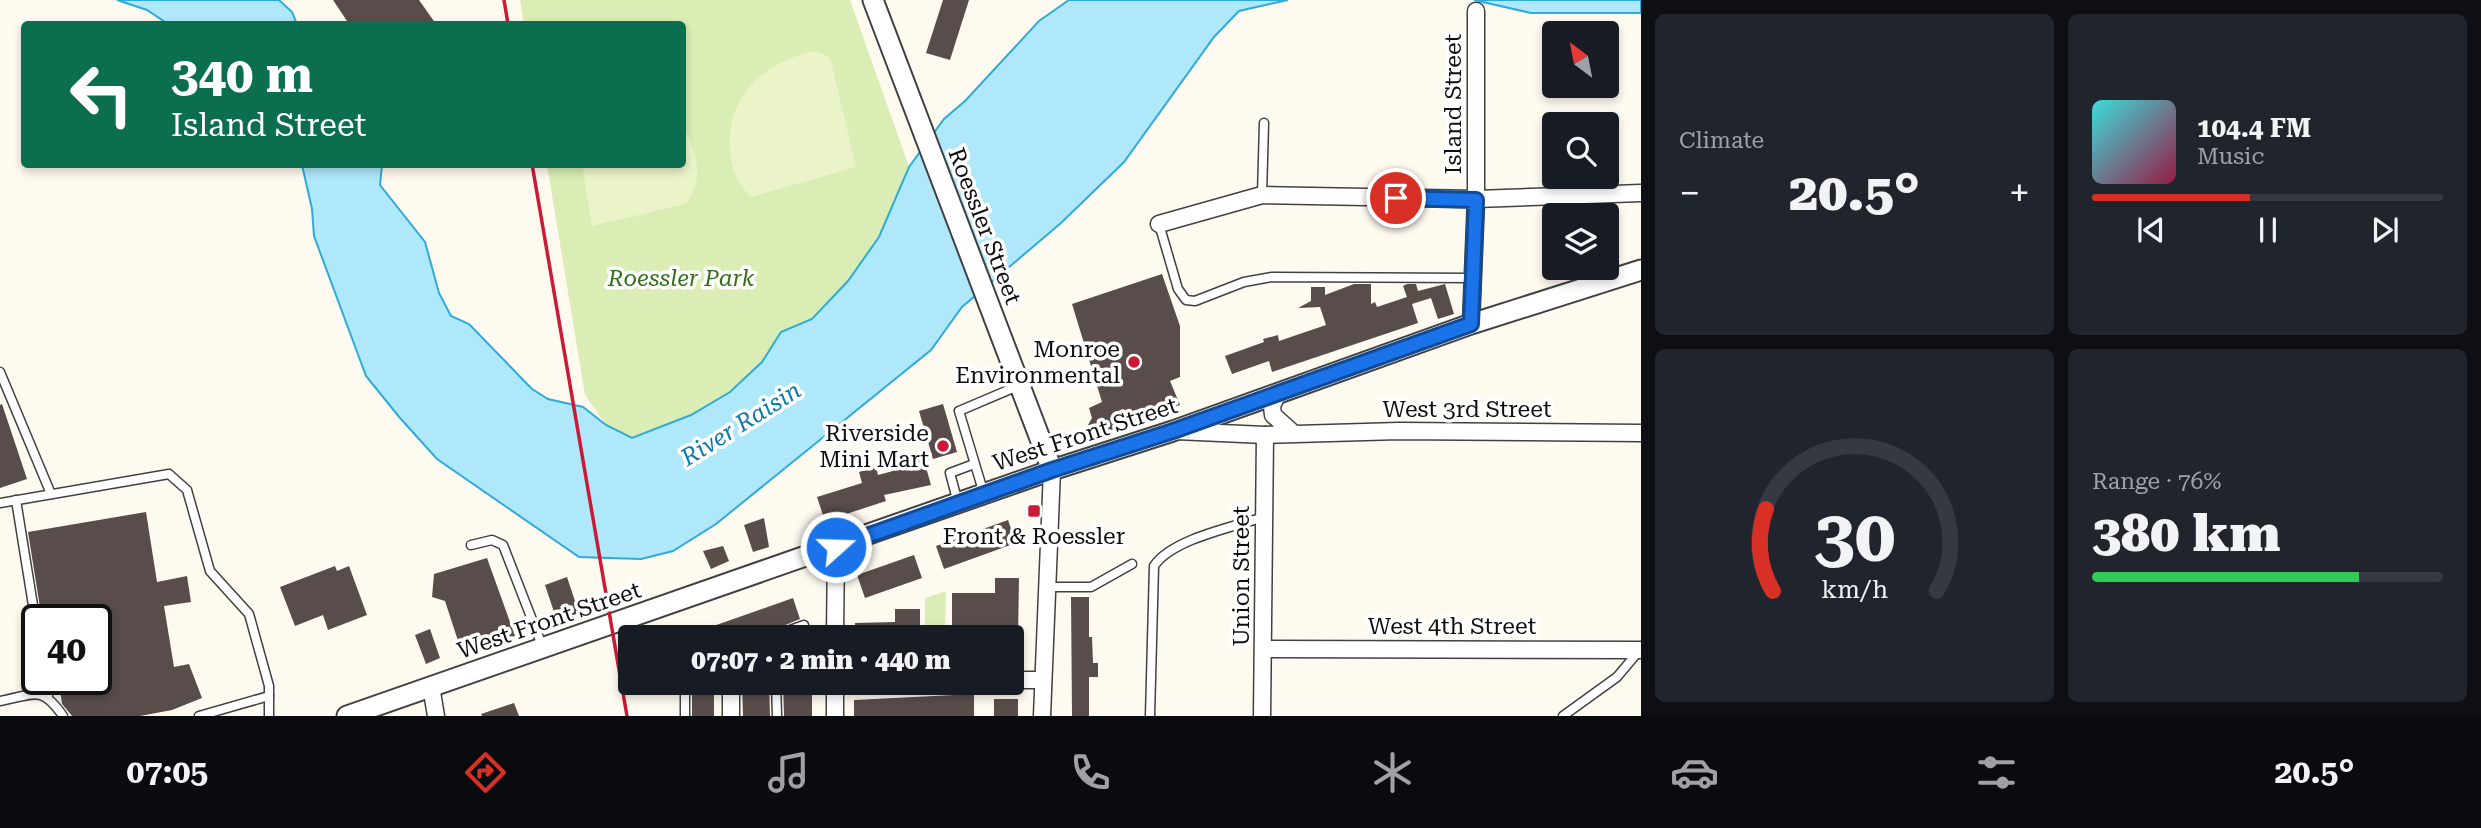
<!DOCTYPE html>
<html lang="en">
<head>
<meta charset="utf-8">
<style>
	body { margin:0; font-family:"Roboto Serif",serif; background:#20242c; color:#f1f3f6; height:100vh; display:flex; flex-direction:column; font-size:26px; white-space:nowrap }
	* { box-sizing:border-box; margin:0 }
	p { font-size:23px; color:#9ea1a6 }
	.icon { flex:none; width:38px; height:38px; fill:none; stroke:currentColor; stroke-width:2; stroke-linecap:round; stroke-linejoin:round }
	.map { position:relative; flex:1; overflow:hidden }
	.panel { display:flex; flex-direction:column; gap:14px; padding:14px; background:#0d0f14; width:840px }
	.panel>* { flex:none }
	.top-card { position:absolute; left:21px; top:21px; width:665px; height:147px; border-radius:7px; box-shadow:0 4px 10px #0003; background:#0b6e4f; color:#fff; overflow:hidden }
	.needle { width:46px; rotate:328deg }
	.tools { position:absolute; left:1542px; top:21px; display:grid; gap:14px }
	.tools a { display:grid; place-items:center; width:77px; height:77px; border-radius:7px; background:#171b24; box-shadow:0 4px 10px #0003; font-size:35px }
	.speed { position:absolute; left:21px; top:604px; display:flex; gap:14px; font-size:35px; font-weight:700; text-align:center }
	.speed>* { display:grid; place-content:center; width:91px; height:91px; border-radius:50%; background:#171b24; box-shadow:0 4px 10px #0003; line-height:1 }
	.speed .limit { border:4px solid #111; border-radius:10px; background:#fff; color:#111 }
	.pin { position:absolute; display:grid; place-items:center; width:60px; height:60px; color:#fff; margin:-30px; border:4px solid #fff; border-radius:50%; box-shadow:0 2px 7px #0007 }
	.me { position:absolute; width:77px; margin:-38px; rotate:70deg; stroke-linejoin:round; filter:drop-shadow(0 0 5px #0008) }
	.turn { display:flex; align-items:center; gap:24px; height:147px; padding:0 35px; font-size:32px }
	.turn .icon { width:91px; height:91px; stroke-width:2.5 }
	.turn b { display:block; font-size:49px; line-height:60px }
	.big { font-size:52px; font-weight:800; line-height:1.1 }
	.panel .card { flex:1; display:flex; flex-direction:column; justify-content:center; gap:10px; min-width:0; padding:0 24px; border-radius:10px; background:#20242c }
	.panel .dial { align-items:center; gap:0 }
	.dial svg { height:182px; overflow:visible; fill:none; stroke:#363941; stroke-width:7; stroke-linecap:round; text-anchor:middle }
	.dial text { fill:#f1f3f6; stroke:none }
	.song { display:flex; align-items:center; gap:21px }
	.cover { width:84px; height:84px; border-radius:10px; background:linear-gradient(135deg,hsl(180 70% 55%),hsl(340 70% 35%)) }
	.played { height:7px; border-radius:4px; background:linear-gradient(90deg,#d93025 45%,#363941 45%) }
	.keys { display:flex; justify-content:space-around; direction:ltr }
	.heat { display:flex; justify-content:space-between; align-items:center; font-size:38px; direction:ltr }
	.charge { height:10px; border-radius:5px; background:linear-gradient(90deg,#34c759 76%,#363941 0) }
	.panel .tiles { flex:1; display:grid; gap:14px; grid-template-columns:repeat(2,1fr) }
	.trip { position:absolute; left:618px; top:625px; width:406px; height:70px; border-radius:7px; background:#171b24; box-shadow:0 4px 10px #0003; font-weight:800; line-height:70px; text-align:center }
	.dock { display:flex; height:112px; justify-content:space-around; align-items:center; background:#090b0e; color:#9ea1a6 }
	.dock .icon { width:49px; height:49px }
	.dock .selected { color:#d93025 }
	.dock b { font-size:32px; color:#f1f3f6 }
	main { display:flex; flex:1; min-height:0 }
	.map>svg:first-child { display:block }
	.green { fill:#d9edb5 }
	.pitch { fill:#eaf4c8 }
	.water { fill:#afe8fb; stroke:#30aad9; stroke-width:2 }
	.building { fill:#584d4a }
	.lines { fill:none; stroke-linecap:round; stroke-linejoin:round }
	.service-casing { stroke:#414141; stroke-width:11 }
	.minor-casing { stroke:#414141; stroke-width:19 }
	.tertiary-casing { stroke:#414141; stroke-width:23 }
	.service { stroke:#fff; stroke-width:8 }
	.minor { stroke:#fff; stroke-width:16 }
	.tertiary { stroke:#fff; stroke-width:19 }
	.rail { stroke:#cb1a38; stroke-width:3.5 }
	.route-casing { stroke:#114b97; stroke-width:18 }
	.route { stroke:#1a73e8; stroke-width:12 }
	.poi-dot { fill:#cb1a38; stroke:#fff; stroke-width:2.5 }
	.labels { text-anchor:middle; stroke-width:7; stroke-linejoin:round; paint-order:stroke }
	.street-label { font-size:23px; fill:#0e0e0e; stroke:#fff }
	.park-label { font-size:23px; font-style:italic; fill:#346c18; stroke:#fff }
	.poi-label { font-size:23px; fill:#0e0e0e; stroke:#fff; text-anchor:end }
	.water-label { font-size:24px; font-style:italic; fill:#0c79ab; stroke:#fff }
</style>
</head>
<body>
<main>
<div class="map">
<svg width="1641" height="716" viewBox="0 0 1641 716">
	<rect width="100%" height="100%" fill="#fffaf0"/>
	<g class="green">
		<polygon points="520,0 850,0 909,167 879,237 848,281 812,319 781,332 762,362 730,391 691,415 632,438 606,425 585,395 547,165 682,164 682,24 524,24"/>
		<polygon points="946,591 945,637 925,637 925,598"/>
	</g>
	<g class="pitch">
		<path d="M815,51L830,57L856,167L751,197C737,183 731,169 730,148C727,95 765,61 815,51Z"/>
		<path d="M683,124C695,150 707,180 685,204L592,226L582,165L682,164Z"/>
	</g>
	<g class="water">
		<polygon points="117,0 279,0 292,12 297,24 168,24 147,10"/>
		<polygon points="1069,0 1288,0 1239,11 1214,37 1124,162 1061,223 962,307 931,350 716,524 673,551 641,559 579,557 437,459 400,418 366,376 314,236 312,209 302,165 382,165 380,185 425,242 439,293 451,316 469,324 532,389 548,399 583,407 606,425 632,438 691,415 730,392 762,362 781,332 812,319 848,281 879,237 909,167 944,119 965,101 1039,21"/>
		<polygon points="1474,0 1641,0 1641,13 1531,13"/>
	</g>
	<g class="building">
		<polygon points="333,0 419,0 436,24 349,24"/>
		<polygon points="943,0 969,0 950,60 926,53"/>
		<polygon points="1162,274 1180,326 1180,377 1170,381 1180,405 1098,435 1095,426 1088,425 1092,418 1089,408 1102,402 1072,304"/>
		<polygon points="1354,284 1371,284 1371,304 1375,302 1377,307 1407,297 1403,286 1407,284 1416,284 1418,291 1445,284 1454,314 1438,319 1431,298 1412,304 1418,323 1272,372 1269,361 1232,374 1225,356 1264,342 1263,339 1278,335 1279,341 1326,325 1320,307 1298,308 1311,301 1311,287 1325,287 1325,295"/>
		<polygon points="2,404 27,479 0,488 0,405"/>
		<polygon points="943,404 957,452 933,459 919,411"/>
		<polygon points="922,453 931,485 884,495 886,501 825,521 817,497 862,483 859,472 876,467 878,475 908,467 906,458"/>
		<polygon points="146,512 157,582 187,576 191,602 164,606 174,667 189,664 202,698 172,710 140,716 72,716 62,704 60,689 54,689 54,679 96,679 96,620 42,620 28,532"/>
		<polygon points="764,518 769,547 753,552 744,525"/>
		<polygon points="1008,520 1016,543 944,569 936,546"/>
		<polygon points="723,546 729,561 711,569 703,551"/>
		<polygon points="914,555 922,578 865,598 857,575"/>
		<polygon points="487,558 515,636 461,650 445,601 432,597 434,574"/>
		<polygon points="335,566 337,571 349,566 367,615 328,630 323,615 295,626 280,587"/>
		<polygon points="567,577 579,613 557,621 545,585"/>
		<polygon points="995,578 1019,578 1018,637 952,637 952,593 995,593"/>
		<polygon points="1071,597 1089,597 1089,637 1092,637 1093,663 1098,663 1098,677 1089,677 1089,716 1072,716"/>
		<polygon points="793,598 800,619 766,633 754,637 682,637"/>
		<polygon points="895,609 920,609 920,637 855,637 855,623 895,622"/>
		<polygon points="430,629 440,658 426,664 415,635"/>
		<rect x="692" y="682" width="22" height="34"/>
		<polygon points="742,682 769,682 770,716 743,716"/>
		<polygon points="783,682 812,682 812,716 784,716"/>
		<polygon points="974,694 974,716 854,716 854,700"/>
		<rect x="994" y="699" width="24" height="17"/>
		<polygon points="514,703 519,716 482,716 481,714"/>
	</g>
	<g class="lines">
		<g class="service-casing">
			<g id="service">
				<polyline points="1262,195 1264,123"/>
				<polyline points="1159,224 1178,289 1186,300 1195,301 1244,282 1272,277 1473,278"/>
				<polyline points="0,372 51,494"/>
				<polyline points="984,494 959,411 1018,386"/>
				<polyline points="16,500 37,630"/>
				<polyline points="0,503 169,474 187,490 210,571 249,614 269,686 269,716"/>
				<polyline points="958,503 950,473 974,464"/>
				<polyline points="471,545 492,540 503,545 543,648"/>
				<polyline points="1047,587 1091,587 1132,564"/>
				<polyline points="771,637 804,625"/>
				<polyline points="47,679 48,696"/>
				<polyline points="776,682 777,716"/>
				<path d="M0,701C34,695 41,684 63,716"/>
				<polyline points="199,716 269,696"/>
				<polyline points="685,716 685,682"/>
				<path d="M1150,716L1154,566C1172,539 1233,527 1264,517"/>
				<polyline points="1563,716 1617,677 1638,652"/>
			</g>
		</g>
		<g class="minor-casing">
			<g id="minor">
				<polyline points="1159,224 1262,195 1476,199 1641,193"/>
				<polyline points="1471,324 1476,199 1476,11"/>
				<polyline points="1278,393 1272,406 1273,415 1293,433"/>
				<polyline points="1176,431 1265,435 1399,431 1641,433"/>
				<polyline points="835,637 836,546"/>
				<polyline points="1263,649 1641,650"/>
				<polyline points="1012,680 1043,680"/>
				<polyline points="731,682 731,716"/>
				<polyline points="431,686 436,716"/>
				<polyline points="835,716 835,682"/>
				<polyline points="1042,716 1052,470"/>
				<polyline points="1262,716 1265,435"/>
			</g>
		</g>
		<g class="tertiary-casing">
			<g id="tertiary">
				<polyline points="873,0 1052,470"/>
				<polyline points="347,716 1052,470 1173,431 1471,324 1641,270"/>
			</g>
		</g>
		<use href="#service" class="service"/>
		<use href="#minor" class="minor"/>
		<use href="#tertiary" class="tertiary"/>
		<g class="rail">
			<polyline points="504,0 508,24"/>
			<polyline points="532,164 627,716"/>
		</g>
	</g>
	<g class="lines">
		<g class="route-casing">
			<polyline id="route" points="836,547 1052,470 1173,431 1471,324 1476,200 1396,198"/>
		</g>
		<use href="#route" class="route"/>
	</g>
	<g class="poi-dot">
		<circle cx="1134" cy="362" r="7"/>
		<circle cx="943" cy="446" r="7"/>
		<rect x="1027" y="504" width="14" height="14" rx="3.5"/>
	</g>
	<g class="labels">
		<g class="street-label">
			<text transform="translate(1453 104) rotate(-90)" y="8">Island Street</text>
			<text transform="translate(985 226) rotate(69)" y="8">Roessler Street</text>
			<text x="1467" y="417">West 3rd Street</text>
			<text transform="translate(1085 434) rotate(-18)" y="8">West Front Street</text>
			<text transform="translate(1241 576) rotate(-90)" y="8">Union Street</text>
			<text transform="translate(549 620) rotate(-19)" y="8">West Front Street</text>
			<text x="1452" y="634">West 4th Street</text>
		</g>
		<g class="park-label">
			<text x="681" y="286">Roessler Park</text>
		</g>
		<g class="poi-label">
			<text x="1120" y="357">Monroe<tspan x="1120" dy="26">Environmental</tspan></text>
			<text x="929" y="441">Riverside<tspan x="929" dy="26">Mini Mart</tspan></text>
			<text x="1034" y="544" text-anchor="middle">Front &amp; Roessler</text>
		</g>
		<g class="water-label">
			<text transform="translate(741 424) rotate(-32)" y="8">River Raisin</text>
		</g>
	</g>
</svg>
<div class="tools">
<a><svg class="needle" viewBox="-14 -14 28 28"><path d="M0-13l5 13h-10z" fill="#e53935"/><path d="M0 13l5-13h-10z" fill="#9ea1a6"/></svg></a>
<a><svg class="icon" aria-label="search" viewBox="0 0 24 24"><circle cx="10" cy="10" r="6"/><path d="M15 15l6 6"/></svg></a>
<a><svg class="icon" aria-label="layers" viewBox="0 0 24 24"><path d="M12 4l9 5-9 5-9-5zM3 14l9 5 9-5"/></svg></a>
</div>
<div class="speed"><div class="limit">40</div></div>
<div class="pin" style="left:1396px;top:198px;background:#d93025"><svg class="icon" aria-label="arrive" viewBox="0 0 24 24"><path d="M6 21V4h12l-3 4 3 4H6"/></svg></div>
<svg class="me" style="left:836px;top:547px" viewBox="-20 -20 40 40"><circle r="17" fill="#1a73e8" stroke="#fff" stroke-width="3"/><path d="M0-11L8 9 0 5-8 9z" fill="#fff"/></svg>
<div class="trip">07:07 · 2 min · 440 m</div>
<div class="top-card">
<div class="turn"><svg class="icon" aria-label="left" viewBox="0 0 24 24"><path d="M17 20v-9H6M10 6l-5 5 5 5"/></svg><div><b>340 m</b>Island Street</div></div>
</div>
</div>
<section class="panel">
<div class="tiles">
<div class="card"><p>Climate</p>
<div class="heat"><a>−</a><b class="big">20.5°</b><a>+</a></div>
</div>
<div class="card">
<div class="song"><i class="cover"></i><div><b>104.4 FM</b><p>Music</p></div></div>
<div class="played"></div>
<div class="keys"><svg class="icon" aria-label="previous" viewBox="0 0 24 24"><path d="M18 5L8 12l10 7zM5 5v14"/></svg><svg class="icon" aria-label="pause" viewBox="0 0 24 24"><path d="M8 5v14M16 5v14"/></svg><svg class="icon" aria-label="next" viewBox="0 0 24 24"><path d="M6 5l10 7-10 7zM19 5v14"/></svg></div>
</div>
<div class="card dial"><svg viewBox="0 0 100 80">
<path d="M14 69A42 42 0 1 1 86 69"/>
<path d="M14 69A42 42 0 0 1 11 33" stroke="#d93025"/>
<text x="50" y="56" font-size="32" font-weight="700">30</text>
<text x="50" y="72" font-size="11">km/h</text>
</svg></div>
<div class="card"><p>Range · 76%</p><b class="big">380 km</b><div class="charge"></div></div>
</div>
</section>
</main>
<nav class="dock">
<b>07:05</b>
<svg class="icon selected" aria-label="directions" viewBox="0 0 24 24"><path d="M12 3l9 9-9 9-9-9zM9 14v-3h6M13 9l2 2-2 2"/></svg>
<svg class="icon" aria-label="music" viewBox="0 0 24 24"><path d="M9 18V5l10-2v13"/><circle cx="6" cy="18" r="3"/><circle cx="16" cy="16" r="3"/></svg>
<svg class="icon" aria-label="phone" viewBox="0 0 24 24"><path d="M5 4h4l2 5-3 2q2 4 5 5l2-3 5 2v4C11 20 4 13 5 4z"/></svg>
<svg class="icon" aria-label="climate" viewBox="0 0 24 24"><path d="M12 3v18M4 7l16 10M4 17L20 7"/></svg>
<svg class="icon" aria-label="car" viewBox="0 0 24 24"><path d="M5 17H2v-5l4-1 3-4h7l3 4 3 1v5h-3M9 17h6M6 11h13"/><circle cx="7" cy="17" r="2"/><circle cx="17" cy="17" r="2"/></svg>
<svg class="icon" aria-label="filters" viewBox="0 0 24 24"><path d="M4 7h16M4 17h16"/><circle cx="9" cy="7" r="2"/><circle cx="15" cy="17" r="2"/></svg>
<b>20.5°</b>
</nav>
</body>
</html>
